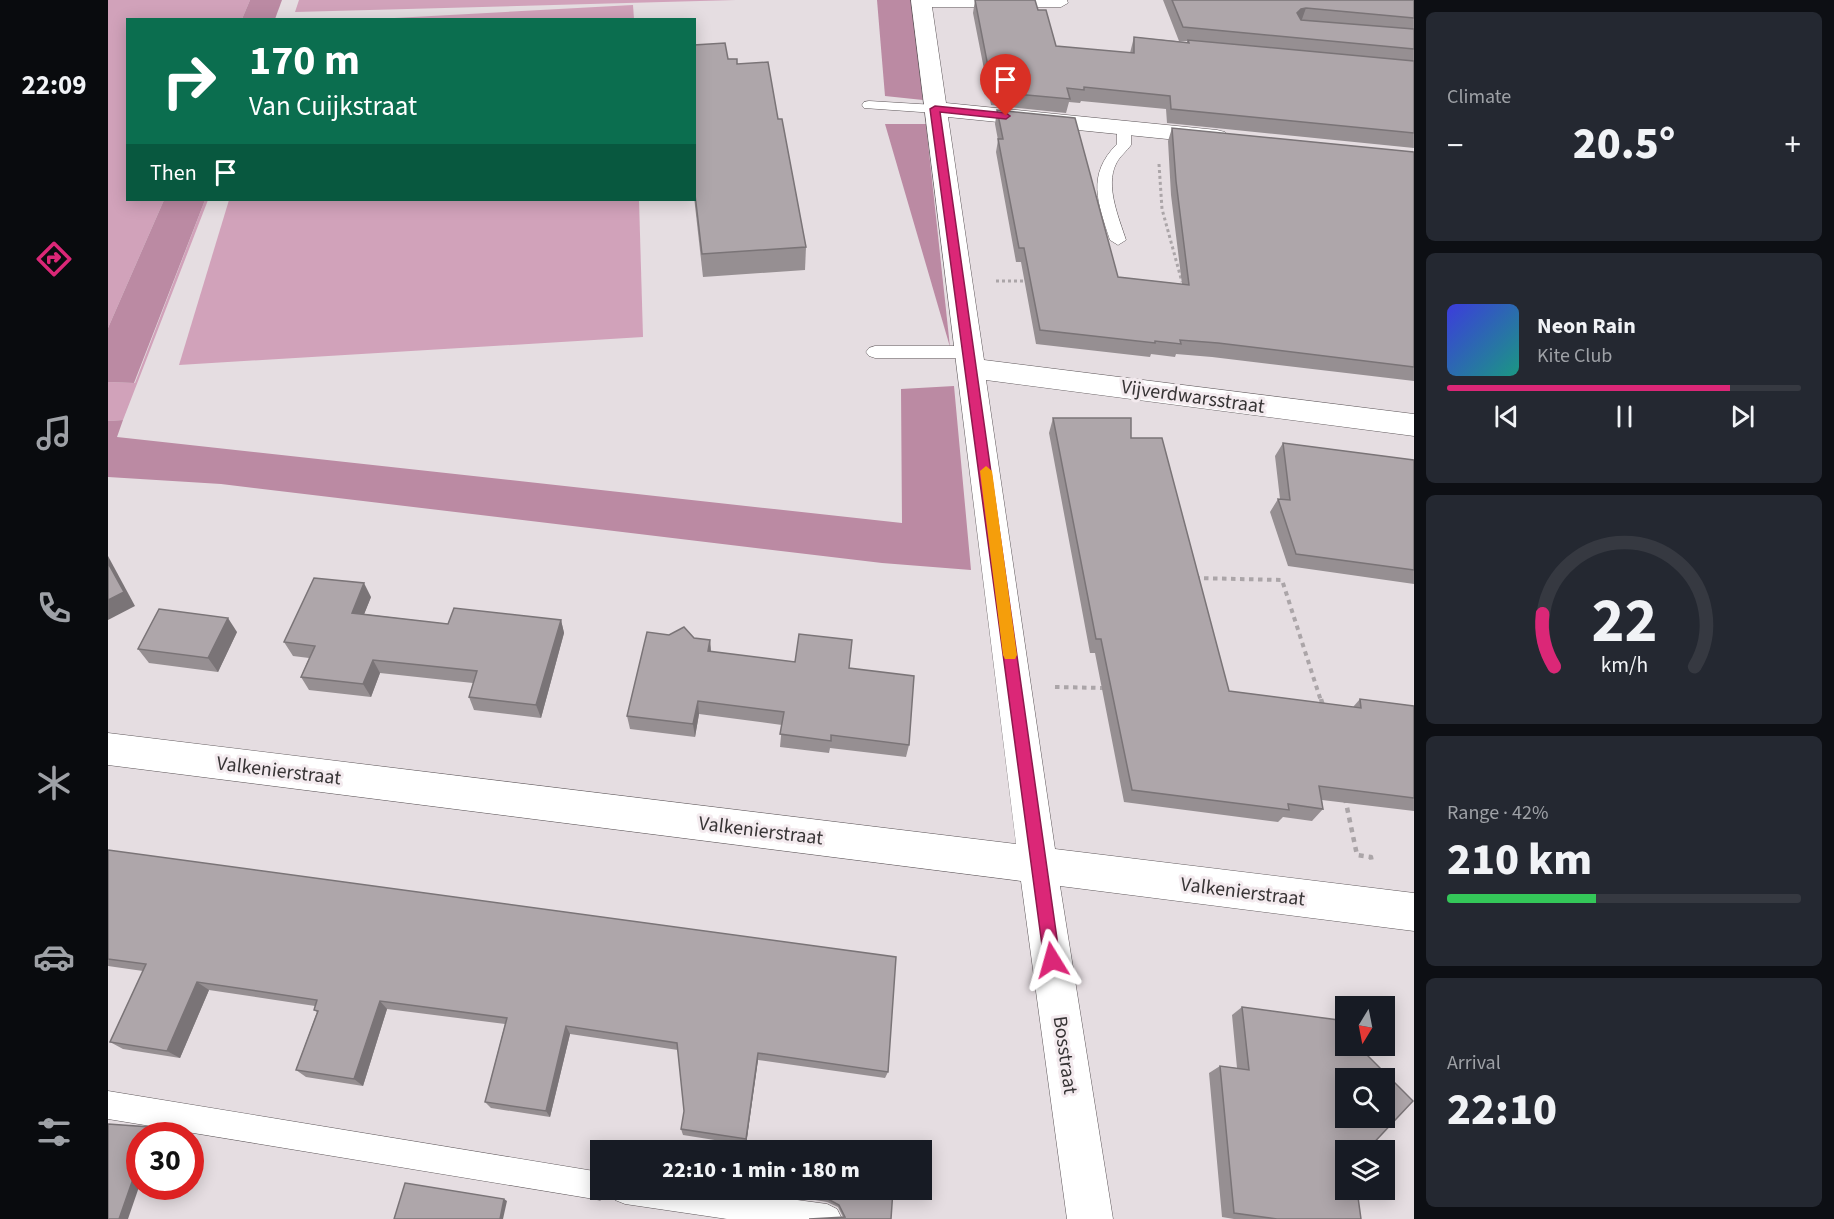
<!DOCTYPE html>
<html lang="en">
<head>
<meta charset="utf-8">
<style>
	body { margin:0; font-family:"Source Sans 3",sans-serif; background:#242831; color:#f1f3f6; height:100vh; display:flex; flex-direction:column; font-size:22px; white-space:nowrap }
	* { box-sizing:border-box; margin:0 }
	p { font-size:20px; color:#9ea1a6 }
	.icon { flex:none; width:33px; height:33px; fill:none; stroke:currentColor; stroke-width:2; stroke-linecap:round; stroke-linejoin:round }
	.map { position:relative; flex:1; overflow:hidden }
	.panel { display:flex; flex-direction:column; gap:12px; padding:12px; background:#0d0f14; width:420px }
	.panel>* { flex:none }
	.hud { position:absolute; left:18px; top:18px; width:570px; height:183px; border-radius:0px; box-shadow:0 3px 15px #0003; background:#0b6e4f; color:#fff; overflow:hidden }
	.needle { width:39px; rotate:190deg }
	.buttons { position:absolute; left:1227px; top:996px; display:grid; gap:12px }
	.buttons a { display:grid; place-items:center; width:60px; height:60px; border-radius:0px; background:#171b24; box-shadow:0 3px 15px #0003; font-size:30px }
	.speed { position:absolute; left:18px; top:1122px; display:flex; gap:12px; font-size:30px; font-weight:700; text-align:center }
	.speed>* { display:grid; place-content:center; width:78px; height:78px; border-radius:50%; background:#171b24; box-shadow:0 3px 15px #0003; line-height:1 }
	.speed .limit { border:9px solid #d22; background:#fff; color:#111 }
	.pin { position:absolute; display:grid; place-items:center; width:51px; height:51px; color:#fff; margin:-62px -26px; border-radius:50% 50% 50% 0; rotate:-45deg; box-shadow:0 0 6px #0007 }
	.pin .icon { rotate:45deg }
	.me { position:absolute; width:66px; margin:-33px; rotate:352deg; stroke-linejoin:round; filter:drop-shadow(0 0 4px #0008) }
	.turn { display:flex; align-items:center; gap:21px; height:126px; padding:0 24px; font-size:27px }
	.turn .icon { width:78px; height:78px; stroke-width:2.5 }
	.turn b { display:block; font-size:42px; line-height:51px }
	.then { display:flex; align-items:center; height:57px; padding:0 24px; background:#0003; gap:12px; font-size:22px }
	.big { font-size:45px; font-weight:800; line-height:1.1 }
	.panel .card { flex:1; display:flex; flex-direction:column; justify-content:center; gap:9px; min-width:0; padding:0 21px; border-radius:9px; background:#242831 }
	.panel .dial { align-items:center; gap:0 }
	.dial svg { height:156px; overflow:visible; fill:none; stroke:#363941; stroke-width:7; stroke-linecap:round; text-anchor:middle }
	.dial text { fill:#f1f3f6; stroke:none }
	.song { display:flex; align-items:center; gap:18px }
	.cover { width:72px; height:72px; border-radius:9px; background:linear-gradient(135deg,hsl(240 70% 55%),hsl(170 70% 35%)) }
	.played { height:6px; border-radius:3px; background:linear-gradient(90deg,#db2777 80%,#363941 80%) }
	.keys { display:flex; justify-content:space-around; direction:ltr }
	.heat { display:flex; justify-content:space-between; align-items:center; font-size:33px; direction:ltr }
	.charge { height:9px; border-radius:4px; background:linear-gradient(90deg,#34c759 42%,#363941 0) }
	.trip { position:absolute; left:482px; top:1140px; width:342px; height:60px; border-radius:0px; background:#171b24; box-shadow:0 3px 15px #0003; font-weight:800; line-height:60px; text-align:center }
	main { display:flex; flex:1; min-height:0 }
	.dock { display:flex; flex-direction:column; width:108px; justify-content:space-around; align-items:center; background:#090b0e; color:#9ea1a6 }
	.dock .icon { width:42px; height:42px }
	.dock .on { color:#db2777 }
	.dock b { font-size:27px; color:#f1f3f6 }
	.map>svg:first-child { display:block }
	.green { fill:#d1a2ba }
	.forest { fill:#bb8aa3 }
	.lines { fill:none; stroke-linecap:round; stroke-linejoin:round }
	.lane-casing { stroke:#5f585b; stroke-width:1 }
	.street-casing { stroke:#5f585b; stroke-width:1 }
	.path-far2 { stroke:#aba5a8; stroke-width:3; stroke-dasharray:3 3; stroke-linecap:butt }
	.path-far1 { stroke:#aba5a8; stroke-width:4; stroke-dasharray:4.5 4.5; stroke-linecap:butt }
	.path { stroke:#aba5a8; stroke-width:4.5; stroke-dasharray:5 5; stroke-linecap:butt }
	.lane { fill:#fff; fill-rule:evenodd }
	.street { fill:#fff; fill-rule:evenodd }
	.wall { fill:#968f92 }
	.shaded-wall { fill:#7a7477 }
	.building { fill:#aea6aa; stroke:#7a7477; stroke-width:1.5; fill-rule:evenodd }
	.route { fill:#db2777; stroke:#8e194d; stroke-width:1.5 }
	.slow { fill:#f59e0b }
	.labels { text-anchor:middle; stroke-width:6; stroke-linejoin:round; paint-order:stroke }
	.street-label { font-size:20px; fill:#373435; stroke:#f3eaee }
</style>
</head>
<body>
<main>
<nav class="dock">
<b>22:09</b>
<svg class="icon on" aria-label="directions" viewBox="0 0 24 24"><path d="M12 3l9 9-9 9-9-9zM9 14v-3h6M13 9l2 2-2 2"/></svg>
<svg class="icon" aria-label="music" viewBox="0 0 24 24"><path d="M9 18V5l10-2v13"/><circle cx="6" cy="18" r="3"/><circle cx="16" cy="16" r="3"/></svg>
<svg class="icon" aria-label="phone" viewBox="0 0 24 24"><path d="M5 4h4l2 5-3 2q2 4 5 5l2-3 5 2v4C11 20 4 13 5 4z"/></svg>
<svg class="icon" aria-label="climate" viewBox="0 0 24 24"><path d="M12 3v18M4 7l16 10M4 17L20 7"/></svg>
<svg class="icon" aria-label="car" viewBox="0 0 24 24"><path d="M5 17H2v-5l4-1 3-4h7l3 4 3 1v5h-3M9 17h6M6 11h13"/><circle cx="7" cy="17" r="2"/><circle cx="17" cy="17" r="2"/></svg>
<svg class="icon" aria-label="filters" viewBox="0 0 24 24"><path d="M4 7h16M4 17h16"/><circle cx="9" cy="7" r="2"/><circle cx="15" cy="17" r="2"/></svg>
</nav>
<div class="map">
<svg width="1306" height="1219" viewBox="0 0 1306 1219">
	<rect width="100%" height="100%" fill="#e5dde1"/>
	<g class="green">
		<polygon points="0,0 142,0 134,19 20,20 20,200 56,200 0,328"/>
		<polygon points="191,0 628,0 187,12"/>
		<polygon points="525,5 526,19 268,19"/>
		<polygon points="97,200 100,200 15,420 0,421 0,382 27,383"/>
		<polygon points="121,200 531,200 535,337 71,365"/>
	</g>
	<g class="forest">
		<polygon points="142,0 174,0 167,19 134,19"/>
		<polygon points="769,0 803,0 815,100 777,96"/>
		<polygon points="777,124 818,124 842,347"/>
		<polygon points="56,200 97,200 26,383 0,382 0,328"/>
		<polygon points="846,386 863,570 774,563 113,484 0,477 0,421 15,420 9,437 794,523 793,389"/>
	</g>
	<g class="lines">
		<g class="lane-casing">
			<g id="lane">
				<polygon points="814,0 959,0 960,3 953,7 809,7 807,4 809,1"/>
				<polygon points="761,101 827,105 834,109 827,113 756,108 754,105 756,102"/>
				<path d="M1016,124L1023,128V145C1019,151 1011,157 1008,164C997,186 1011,218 1018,240L1010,245L1002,240C990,203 978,175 1009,144V128Z"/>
				<polygon points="767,346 861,346 867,348 870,352 867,356 861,358 767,358 761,356 758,352 761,348"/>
				<polygon points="0,1091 492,1172 492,1190 614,1190 719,1204 729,1209 734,1219 619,1219 517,1204 507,1200 504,1192 502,1196 492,1200 0,1119"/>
			</g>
		</g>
		<g class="street-casing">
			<polygon id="street" points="803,0 823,0 838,103 1109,130 1117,132 1121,137 1117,142 1109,144 840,117 876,360 1306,414 1306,436 878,380 947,849 1306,893 1306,931 952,886 1005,1219 959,1219 913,881 0,765 0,733 908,844"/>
		</g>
		<g class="path-far2">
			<polyline points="1051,164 1054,209 1074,282"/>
			<polyline points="888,281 919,281"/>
		</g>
		<g class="path-far1">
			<polyline points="1087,578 1174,580 1213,701"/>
			<polyline points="947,687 997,688"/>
		</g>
		<g class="path">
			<polyline points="1213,699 1215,706"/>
			<polyline points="1237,798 1249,855 1263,857 1264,863"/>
		</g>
		<use href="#lane" class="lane"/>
		<use href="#street" class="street"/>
	</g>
	<g class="wall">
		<polygon points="867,0 948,46 1022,53 1026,37 1079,42 1079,41 1071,41 1055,0 1306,0 1306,148 1059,123 1058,109 973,101 972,103 961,102 958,113 883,105 865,13"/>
		<polygon points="586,45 629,64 670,119 698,247 697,270 595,277 586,197"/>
		<polygon points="889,110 1010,277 1074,284 1063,195 1060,141 1064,128 1306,152 1306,381 1104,357 1068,354 1067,357 1043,354 1042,357 928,344 913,262 908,262 888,152 890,140 887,124"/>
		<polygon points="945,418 1023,438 1121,691 1245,707 1252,699 1306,706 1306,811 1214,800 1215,809 1204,821 1175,817 1170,822 1016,802 987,653 982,653 941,433"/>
		<polygon points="1175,443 1306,460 1306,584 1180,566 1162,512 1170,499 1172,499 1167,456"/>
		<polygon points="263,597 256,614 340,624 453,620 456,633 433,718 366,710 361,697 365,683 272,673 263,697 201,690 193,677 201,658 185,656 176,642"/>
		<polygon points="129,632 110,672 41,663 30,649"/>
		<polygon points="586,638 602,640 603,652 741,668 801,745 798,757 722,748 721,753 672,747 674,725 591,714 587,737 522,729 519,716"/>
		<polygon points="0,850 780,1072 777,1078 650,1060 638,1145 575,1135 573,1129 576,1111 570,1050 462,1034 442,1117 383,1108 377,1102 397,1024 279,1009 255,1086 198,1077 188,1070 209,1012 206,1010 207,1006 101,990 72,1058 15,1049 2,1042 35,971 0,966"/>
		<polygon points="1134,1007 1238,1150 1253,1219 1126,1219 1114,1217 1101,1073 1112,1066 1129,1068 1124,1015"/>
		<polygon points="702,1190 783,1219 735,1217 730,1207 719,1202 701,1199"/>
	</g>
	<g class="shaded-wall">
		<polygon points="1198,8 1193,22 1189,13 1193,9"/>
		<polygon points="0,556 27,606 0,620"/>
		<polygon points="256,583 263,597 251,627 244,613"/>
		<polygon points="120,618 129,632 110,672 100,658"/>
		<polygon points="453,620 456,633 433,718 428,705"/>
		<polygon points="602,640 603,653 600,651"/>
		<polygon points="265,660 272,673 263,697 255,684"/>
		<polygon points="590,701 591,714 587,737 585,724"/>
		<polygon points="89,982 101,990 72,1058 59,1051"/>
		<polygon points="272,1001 279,1009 255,1086 246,1079"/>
		<polygon points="458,1026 462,1034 442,1117 438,1111"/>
		<polygon points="650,1053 650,1060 638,1145 638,1139"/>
		<polygon points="42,1127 50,1130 48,1136 39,1136"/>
		<polygon points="32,1159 32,1184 20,1219 11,1219"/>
		<polygon points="396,1199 399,1201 395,1219 392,1219"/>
	</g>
	<g class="building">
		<polygon points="867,0 927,0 930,10 938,10 948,46 1026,53 1026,37 1081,43 1080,40 1306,61 1306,133 1063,109 1062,96 976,87 976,90 959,88 962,99 885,92"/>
		<polygon points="1064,0 1306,0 1306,18 1198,8 1193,9 1189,13 1193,20 1306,29 1306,49 1075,27"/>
		<polygon points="617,43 620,59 629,59 629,64 660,62 670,119 674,119 698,247 594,254 586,186 586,45"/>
		<polygon points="889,110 967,118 1010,277 1081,285 1068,181 1064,128 1306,152 1306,367 1110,343 1072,340 1073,344 1047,341 1047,343 932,330 916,248 911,248 890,139 895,139"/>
		<polygon points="945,418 1023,418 1023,438 1054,438 1121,691 1253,708 1252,699 1306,706 1306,798 1211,786 1215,809 1180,804 1181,810 1024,790 993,639 988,639"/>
		<polygon points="1175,443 1306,460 1306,570 1188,554 1170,499 1182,500"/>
		<polygon points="0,563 16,592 0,600"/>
		<polygon points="206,578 256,583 244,613 340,624 346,608 453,620 428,705 361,697 369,671 265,660 255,684 193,677 207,646 176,642"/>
		<polygon points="51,609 120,618 100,658 30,649"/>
		<polygon points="576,627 586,638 602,640 600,651 687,662 691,634 744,640 741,668 806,676 801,745 723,735 723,741 672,734 676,712 590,701 585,724 519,716 539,632 561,635"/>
		<polygon points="0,850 788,957 780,1072 650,1053 638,1139 573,1129 576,1111 569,1043 458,1026 438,1111 377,1102 399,1018 272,1001 246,1079 188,1070 210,1011 206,1010 209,1000 89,982 59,1051 2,1042 38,964 0,959"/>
		<path d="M1134,1007L1238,1021V1046H1258L1259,1055L1305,1101L1259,1150H1238V1190H1249L1253,1219H1169L1126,1213L1112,1066L1141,1070ZM1238,1078H1276V1118H1238Z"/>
		<polygon points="0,1124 42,1127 39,1136 32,1136 32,1159 11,1219 0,1219"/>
		<polygon points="297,1183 396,1199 392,1219 286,1219"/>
		<polygon points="702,1190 785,1190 783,1219 701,1219 737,1217 731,1205 720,1199 701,1197"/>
	</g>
	<polygon class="route" points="827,106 898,113 902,116 898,119 832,112 952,960 950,965 944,968 938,965 936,960 822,109"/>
	<polygon class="slow" points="878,466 884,471 909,655 907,659 897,659 895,655 872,471"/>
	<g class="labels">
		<g class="street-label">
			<text transform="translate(1085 396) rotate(8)" y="7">Vijverdwarsstraat</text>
			<text transform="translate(171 770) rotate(7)" y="7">Valkenierstraat</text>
			<text transform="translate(653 830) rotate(7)" y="7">Valkenierstraat</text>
			<text transform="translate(1135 891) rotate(7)" y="7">Valkenierstraat</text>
			<text transform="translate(958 1055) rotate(82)" y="7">Bosstraat</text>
		</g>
	</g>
</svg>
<div class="buttons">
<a><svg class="needle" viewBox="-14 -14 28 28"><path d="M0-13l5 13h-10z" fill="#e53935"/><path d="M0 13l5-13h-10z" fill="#9ea1a6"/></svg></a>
<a><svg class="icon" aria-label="search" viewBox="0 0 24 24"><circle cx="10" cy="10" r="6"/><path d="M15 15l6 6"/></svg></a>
<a><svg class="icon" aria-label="layers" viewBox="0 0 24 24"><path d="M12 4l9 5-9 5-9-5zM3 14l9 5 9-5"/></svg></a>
</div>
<div class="speed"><div class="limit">30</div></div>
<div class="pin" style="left:898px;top:116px;background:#d93025"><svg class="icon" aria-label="arrive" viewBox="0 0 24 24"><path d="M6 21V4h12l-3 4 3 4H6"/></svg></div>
<svg class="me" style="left:944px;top:960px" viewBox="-20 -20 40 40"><path d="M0-17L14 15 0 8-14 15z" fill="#db2777" stroke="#fff" stroke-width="4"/></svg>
<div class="trip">22:10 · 1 min · 180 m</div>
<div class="hud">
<div class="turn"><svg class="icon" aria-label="right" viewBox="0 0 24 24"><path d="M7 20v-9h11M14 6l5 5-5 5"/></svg><div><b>170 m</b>Van Cuijkstraat</div></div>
<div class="then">Then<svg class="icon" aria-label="arrive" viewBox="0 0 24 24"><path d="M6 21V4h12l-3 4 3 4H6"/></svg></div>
</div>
</div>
<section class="panel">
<div class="card"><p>Climate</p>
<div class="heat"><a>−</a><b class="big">20.5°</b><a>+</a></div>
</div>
<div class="card">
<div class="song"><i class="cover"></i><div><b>Neon Rain</b><p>Kite Club</p></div></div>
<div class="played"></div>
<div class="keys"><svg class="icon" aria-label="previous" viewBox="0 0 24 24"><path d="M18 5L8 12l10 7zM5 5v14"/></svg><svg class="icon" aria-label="pause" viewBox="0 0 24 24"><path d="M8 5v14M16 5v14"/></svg><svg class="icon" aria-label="next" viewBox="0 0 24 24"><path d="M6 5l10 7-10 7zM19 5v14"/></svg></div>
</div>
<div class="card dial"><svg viewBox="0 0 100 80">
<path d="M14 69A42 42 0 1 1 86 69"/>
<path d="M14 69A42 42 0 0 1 8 42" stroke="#db2777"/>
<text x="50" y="56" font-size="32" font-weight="700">22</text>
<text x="50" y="72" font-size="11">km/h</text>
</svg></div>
<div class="card"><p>Range · 42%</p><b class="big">210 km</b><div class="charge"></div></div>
<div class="card"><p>Arrival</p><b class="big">22:10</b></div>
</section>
</main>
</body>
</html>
